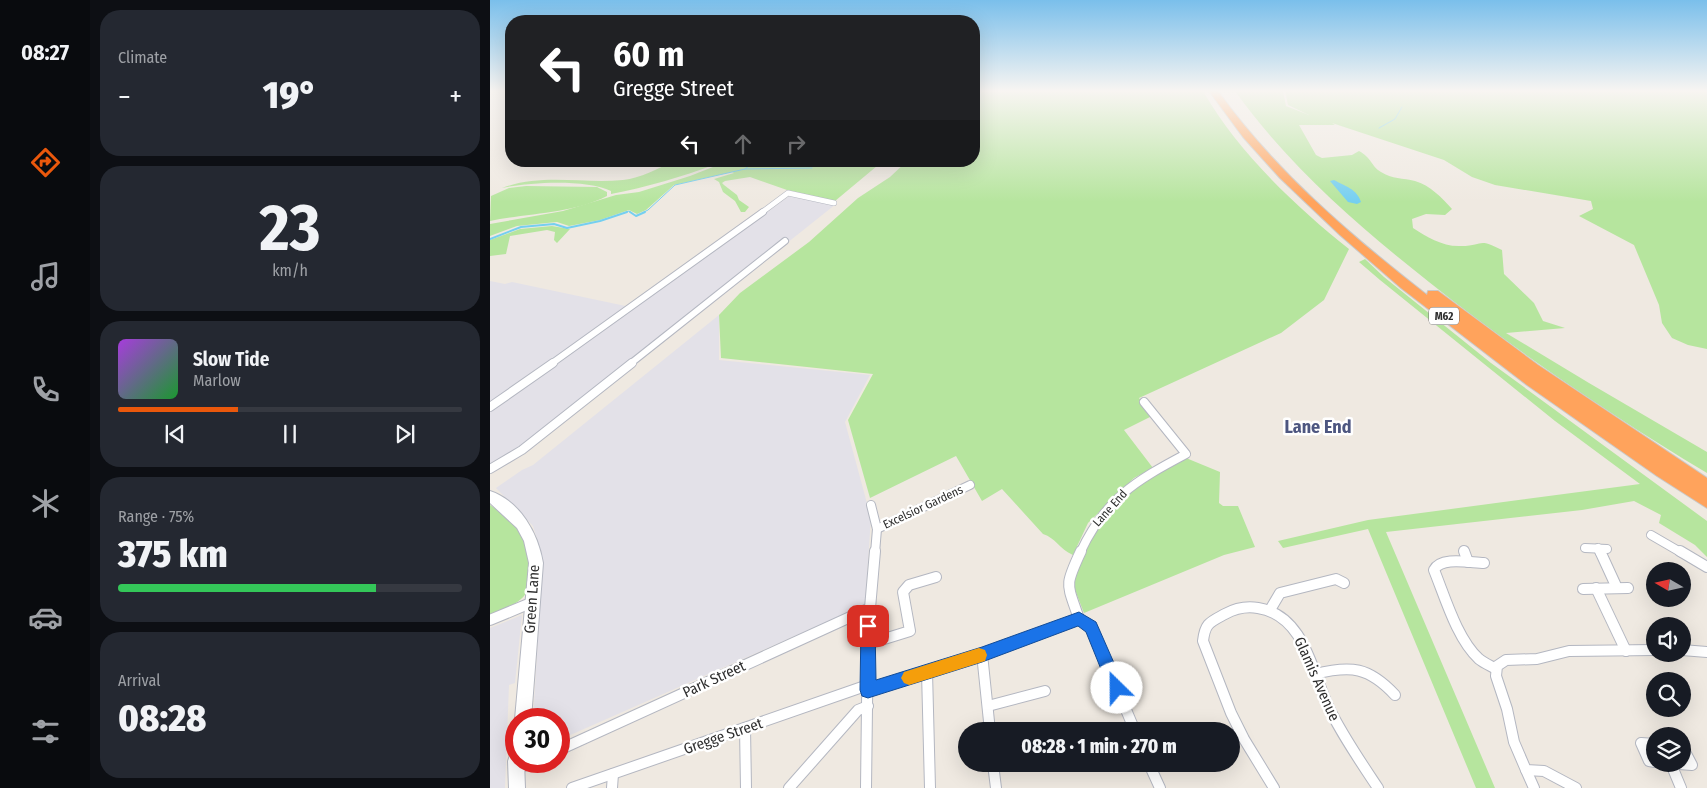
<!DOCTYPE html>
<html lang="en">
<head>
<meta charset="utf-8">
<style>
	body { margin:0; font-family:"Fira Sans Condensed",sans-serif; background:#242831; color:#f1f3f6; height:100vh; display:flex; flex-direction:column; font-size:19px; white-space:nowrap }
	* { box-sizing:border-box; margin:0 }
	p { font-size:16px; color:#9ea1a6 }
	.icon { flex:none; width:28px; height:28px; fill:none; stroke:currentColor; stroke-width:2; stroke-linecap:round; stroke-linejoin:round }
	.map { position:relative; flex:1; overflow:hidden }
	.drawer { display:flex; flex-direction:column; gap:10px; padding:10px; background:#0d0f14; width:400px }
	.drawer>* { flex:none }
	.top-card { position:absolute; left:15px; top:15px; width:475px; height:152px; border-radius:20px; box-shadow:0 5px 20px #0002; background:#202124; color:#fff; overflow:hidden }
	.needle { width:32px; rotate:279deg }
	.fabs { position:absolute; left:1156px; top:562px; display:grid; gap:10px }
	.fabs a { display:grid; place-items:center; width:45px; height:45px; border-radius:50%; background:#171b24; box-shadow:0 5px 20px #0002; font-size:25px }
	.speed { position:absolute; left:15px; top:708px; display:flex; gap:10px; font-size:25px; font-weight:700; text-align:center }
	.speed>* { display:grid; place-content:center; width:65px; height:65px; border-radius:50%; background:#171b24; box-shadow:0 5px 20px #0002; line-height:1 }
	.speed .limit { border:8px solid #d22; background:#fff; color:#111 }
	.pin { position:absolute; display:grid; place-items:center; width:42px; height:42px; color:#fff; margin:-21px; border-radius:10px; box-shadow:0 2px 8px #0006 }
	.me { position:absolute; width:55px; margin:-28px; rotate:337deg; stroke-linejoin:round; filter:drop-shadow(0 0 4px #0008) }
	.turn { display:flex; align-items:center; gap:18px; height:105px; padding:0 25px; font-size:22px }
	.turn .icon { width:65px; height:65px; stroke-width:2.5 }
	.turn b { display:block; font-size:35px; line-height:42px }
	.lanes { display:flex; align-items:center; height:48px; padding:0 25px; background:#0003; justify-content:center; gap:25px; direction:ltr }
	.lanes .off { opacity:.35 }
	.big { font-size:38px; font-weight:800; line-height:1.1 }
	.drawer .tile { flex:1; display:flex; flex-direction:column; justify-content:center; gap:8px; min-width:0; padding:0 18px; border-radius:20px; background:#242831 }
	.drawer .dial { align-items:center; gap:0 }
	.dial b { font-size:65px; line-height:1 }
	.song { display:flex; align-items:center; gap:15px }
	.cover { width:60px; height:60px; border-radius:8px; background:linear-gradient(135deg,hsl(280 70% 55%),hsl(130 70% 35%)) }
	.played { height:5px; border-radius:2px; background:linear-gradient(90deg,#ea580c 35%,#363941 35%) }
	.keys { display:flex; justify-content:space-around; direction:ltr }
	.heat { display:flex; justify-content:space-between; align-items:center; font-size:28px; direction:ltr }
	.charge { height:8px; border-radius:4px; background:linear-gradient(90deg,#34c759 75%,#363941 0) }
	.trip { position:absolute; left:468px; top:722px; width:282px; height:50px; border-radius:25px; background:#171b24; box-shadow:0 5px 20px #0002; font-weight:800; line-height:50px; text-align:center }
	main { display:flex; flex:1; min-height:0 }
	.tabs { display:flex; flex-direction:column; width:90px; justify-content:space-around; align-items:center; background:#090b0e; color:#9ea1a6 }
	.tabs .icon { width:35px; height:35px }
	.tabs .current { color:#ea580c }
	.tabs b { font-size:22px; color:#f1f3f6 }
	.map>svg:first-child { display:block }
	.industrial { fill:#e3e1e8 }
	.green { fill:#b6e59e }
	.water { fill:#75cff0 }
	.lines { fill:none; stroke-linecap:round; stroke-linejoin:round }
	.stream-far1 { stroke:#75cff0; stroke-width:1 }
	.stream { stroke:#75cff0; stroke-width:2 }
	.street-far3-casing { stroke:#b4b7c1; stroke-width:6 }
	.street-far2-casing { stroke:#b4b7c1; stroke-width:8 }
	.street-far1-casing { stroke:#b4b7c1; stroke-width:10 }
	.street-casing { stroke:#b4b7c1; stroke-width:12 }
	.secondary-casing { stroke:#b4b7c1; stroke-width:2 }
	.highway-casing { stroke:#c9c9c9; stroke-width:2 }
	.street-far3 { stroke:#fff; stroke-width:5 }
	.street-far2 { stroke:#fff; stroke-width:6 }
	.street-far1 { stroke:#fff; stroke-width:8 }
	.street { stroke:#fff; stroke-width:10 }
	.secondary { fill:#fff; fill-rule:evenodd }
	.highway { fill:#ffa35c; fill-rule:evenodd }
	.route { fill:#1a73e8; stroke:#114b97 }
	.slow { fill:#f59e0b }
	.labels { text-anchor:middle; stroke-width:5; stroke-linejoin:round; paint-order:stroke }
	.shield { fill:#fff; stroke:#6d6d6d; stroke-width:1 }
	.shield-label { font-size:11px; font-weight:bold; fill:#2e2e2e }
	.street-label { font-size:12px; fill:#2e2e2e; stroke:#fff }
	.near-street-label { font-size:15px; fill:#2e2e2e; stroke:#fff }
	.district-label { font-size:18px; font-weight:bold; fill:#4d5680; stroke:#fff }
</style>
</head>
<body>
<main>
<nav class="tabs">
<b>08:27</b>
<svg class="icon current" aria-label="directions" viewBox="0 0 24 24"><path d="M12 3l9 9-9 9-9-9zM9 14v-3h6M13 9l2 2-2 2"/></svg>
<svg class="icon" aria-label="music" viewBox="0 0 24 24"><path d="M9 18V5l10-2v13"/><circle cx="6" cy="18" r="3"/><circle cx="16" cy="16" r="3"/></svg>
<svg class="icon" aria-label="phone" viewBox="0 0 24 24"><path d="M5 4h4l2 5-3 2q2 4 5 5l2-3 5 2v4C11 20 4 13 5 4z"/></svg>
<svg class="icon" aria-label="climate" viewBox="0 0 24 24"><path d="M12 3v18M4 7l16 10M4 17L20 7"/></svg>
<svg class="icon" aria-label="car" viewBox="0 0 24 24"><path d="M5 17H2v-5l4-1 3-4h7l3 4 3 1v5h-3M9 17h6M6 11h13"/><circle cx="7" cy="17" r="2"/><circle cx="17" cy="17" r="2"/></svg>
<svg class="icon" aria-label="filters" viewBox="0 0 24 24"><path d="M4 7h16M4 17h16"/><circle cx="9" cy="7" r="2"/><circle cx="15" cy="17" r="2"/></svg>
</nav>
<section class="drawer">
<div class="tile"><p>Climate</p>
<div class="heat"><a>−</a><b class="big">19°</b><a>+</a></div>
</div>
<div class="tile dial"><b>23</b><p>km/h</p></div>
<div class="tile">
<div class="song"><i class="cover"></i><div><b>Slow Tide</b><p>Marlow</p></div></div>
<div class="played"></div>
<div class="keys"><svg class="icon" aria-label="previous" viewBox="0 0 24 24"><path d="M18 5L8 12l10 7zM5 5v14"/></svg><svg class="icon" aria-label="pause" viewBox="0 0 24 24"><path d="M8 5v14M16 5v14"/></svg><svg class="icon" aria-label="next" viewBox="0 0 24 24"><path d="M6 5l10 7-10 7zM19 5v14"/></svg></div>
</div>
<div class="tile"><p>Range · 75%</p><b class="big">375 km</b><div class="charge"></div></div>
<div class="tile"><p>Arrival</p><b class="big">08:28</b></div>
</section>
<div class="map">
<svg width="1217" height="788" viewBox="0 0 1217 788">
	<rect width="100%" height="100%" fill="#efe9e1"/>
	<g class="industrial">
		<polygon points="302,194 346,204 32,454 0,473 0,281 15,284 22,282 145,308"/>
		<polygon points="229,315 229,360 380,375 355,422 381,518 375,605 69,740 69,719 43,719 52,576 50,549 43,526 6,488 32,470 43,465"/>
		<polygon points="32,615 25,683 19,685 15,788 0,788 0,628"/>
	</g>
	<g class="green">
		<path d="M488,91H713C748,152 805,206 859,249L834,300L791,333L649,398L662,416L634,430L663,468L644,478L598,523L583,555C569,549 566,538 553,534L512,489L492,501L466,456L380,498L358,420L383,374L231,358L229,315L250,293L319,242L368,198L400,177L417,161H484V96Z"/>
		<path d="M745,91H793L796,106L819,115L798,105L795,91H1217V349L1198,345L1182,338L1172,323L1169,305L1144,245L1089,216L1103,209L1101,201L1005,185L982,177L954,160L842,123L845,125H809L826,155L832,158L862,155L869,151C882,158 881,166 891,172C902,179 913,178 925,181C940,185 952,198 962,209L955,215L936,214L922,219L923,228C937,237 953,247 971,246C994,246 987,237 1012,250L1014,274L1044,303L1053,321L1075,328L1016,333L1099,383L1217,452V473C1121,415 1027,352 939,282C868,226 798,165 745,91Z"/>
		<path d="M184,161H228L226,164C192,177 157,187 121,194V191C97,179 39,182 12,188C52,173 92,184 133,180C151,178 167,169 184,161Z"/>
		<polygon points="231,161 393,161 345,201 297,190 260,177 235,181 232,183 234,185 247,195 249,200 259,207 255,212 251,212 245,201 233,192 229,182 224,179 244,173 242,172 184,185 156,210 147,214 139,210 110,220 79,226 67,222 27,226 0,236 0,224 73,211 126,195 149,192 200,176 228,165"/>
		<path d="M36,186L107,187L117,192V196C82,214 38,213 0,221L1,196L19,188Z"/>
		<polygon points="62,226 80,229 67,243 64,240 65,232 57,230 20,236 16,254 0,256 0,240 30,229"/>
		<polygon points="875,259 894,277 1001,363 1217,521 1217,557 1205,545 1169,523 1171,515 1144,501 1092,510 896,532 1005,788 986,788 878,529 793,548 788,541 878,520 1150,484 1065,421 890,280 869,262"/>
		<polygon points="696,458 730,472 729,503 733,506 748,506 765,547 734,555 594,613 583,585 583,577 601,534 646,483"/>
		<path d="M0,505C22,519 39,537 41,565C41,574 38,584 37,592C29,605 13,609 0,615Z"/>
	</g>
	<path class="water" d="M844,180C855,186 867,189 871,202L867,204L858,202L840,181Z"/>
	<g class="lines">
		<g class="stream-far1">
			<polyline points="889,128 905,119 912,107"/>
			<polyline points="255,169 322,168"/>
			<polyline points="134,213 139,211 142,213"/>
			<polyline points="152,213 158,210 185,185 255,169 265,161"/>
		</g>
		<g class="stream">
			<polyline points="140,212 146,216 155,212"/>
			<polyline points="0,239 31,227 64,224 77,228 110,221 137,212"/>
		</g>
		<g class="street-far3-casing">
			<polyline id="street-far3" points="271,213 298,193 344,203"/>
		</g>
		<g class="street-far2-casing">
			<g id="street-far2">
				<polyline points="61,364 273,212"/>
				<polyline points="140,364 295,241"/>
			</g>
		</g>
		<g class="street-far1-casing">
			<g id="street-far1">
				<polyline points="0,407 63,363"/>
				<polyline points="0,469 32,450 142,363"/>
				<polyline points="381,505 387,529 385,553"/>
				<polyline points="387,529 480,485"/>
				<polyline points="1161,535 1192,553"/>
				<polyline points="1095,548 1117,549"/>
				<polyline points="1108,548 1110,553"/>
				<path d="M590,553C615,499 645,481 696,454L654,402"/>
			</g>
		</g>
		<g class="street-casing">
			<g id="street">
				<polyline points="974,551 978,562"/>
				<polyline points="1110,551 1127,588"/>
				<polyline points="1190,551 1217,567"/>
				<path d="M994,563C981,563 951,556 944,570C955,597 967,639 989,659C994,663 1001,666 1006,669"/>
				<polyline points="1106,588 1136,651"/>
				<polyline points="1093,589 1138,588"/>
				<polyline points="780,610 790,593 846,579 854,583"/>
				<path d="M589,619C577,583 574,587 591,551"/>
				<polyline points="589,619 601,627 645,731"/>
				<polyline points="0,620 43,602"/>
				<polyline points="378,644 420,631 413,592 419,585 446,577"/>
				<polyline points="1192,650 1217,652"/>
				<polyline points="492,654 500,731"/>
				<polyline points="437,672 440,788"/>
				<path d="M825,674C861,665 879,667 905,695"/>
				<polyline points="378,690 492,654 589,619"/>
				<polyline points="498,706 555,691"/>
				<polyline points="255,728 256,788"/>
				<polyline points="1165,744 1151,743 1159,761 1165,762"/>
				<polyline points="69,750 380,608 385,551"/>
				<polyline points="503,764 506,788"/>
				<polyline points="659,764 670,788"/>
				<polyline points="1181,764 1191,788"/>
				<polyline points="1189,764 1202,765 1192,746"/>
				<polyline points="25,770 44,761"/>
				<polyline points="1036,770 1044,788"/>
				<polyline points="82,788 378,685"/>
				<polyline points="122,788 123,774"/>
				<polyline points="299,788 368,710 378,706"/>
				<polyline points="376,788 378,626"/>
				<path d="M784,788L754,739L741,713L713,641C715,623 720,622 735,614C746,608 756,606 768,608C814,615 822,671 838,706C852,735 870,761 888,788"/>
				<polyline points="1086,788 1054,771 1036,770 1024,742 1017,709 1006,676 1007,666 1016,660 1047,659 1079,651 1165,650"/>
			</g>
		</g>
		<g class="secondary-casing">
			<g id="secondary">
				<path d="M0,491C30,501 48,533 53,563L41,719H26V722L25,719L39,563L34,541L27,528L0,503Z"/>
				<polygon points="26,753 26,761 34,761 35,788 19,788 18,761 20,755"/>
			</g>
		</g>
		<g class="highway-casing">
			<path id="highway" d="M719,91H728C785,171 860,235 937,295L938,291H948L1048,365L1217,478V508L1167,476L1037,385L911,288L850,235L790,178L753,137Z"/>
		</g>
		<use href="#street-far3" class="street-far3"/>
		<use href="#street-far2" class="street-far2"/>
		<use href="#street-far1" class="street-far1"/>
		<use href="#street" class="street"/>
		<use href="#secondary" class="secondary"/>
		<use href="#highway" class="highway"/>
	</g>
	<linearGradient id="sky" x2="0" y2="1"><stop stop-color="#7abfeb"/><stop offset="0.45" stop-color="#f8f5f2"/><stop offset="1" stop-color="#f8f5f2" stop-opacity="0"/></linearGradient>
	<rect width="1217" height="202" fill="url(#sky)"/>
	<polygon class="route" points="589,612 606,622 635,688 633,694 627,696 621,694 596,632 588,626 492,662 378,698 372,696 370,690 371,626 373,621 378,619 383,621 385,626 386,680 492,647"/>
	<polygon class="slow" points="489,648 495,650 497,655 495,661 419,685 414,683 411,678 414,672"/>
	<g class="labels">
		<rect class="shield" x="939" y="307.5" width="30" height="17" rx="4"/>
		<g class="shield-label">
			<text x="954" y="320">M62</text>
		</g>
		<g class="street-label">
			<text transform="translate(433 507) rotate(-25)" y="4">Excelsior Gardens</text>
			<text transform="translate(620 508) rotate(-48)" y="4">Lane End</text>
		</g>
		<g class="near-street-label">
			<text transform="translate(42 599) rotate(-86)" y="5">Green Lane</text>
			<text transform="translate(224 679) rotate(-25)" y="5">Park Street</text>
			<text transform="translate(827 679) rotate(66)" y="5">Glamis Avenue</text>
			<text transform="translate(233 736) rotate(-19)" y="5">Gregge Street</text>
		</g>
		<g class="district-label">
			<text x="828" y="433">Lane End</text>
		</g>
	</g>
</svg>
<div class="fabs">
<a><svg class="needle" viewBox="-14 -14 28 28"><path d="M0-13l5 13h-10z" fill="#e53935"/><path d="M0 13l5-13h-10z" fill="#9ea1a6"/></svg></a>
<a><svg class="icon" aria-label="sound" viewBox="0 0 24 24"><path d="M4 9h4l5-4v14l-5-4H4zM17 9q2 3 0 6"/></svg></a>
<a><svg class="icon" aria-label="search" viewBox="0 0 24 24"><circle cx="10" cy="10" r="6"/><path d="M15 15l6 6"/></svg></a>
<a><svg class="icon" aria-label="layers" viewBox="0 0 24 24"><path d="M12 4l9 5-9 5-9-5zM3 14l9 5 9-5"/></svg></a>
</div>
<div class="speed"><div class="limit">30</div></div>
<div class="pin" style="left:378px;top:626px;background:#d93025"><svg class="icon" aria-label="arrive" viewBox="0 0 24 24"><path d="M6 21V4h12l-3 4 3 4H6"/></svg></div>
<svg class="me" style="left:627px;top:688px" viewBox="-20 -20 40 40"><circle r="19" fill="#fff"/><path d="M0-13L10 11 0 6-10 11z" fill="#1a73e8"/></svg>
<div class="trip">08:28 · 1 min · 270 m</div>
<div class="top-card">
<div class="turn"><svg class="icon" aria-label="left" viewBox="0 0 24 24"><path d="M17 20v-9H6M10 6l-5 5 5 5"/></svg><div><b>60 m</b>Gregge Street</div></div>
<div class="lanes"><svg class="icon" aria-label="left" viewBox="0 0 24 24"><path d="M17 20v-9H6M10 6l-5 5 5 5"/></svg><svg class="icon off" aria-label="ahead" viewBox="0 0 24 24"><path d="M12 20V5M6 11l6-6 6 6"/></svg><svg class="icon off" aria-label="right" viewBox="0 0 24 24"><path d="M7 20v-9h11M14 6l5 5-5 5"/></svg></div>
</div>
</div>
</main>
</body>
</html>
